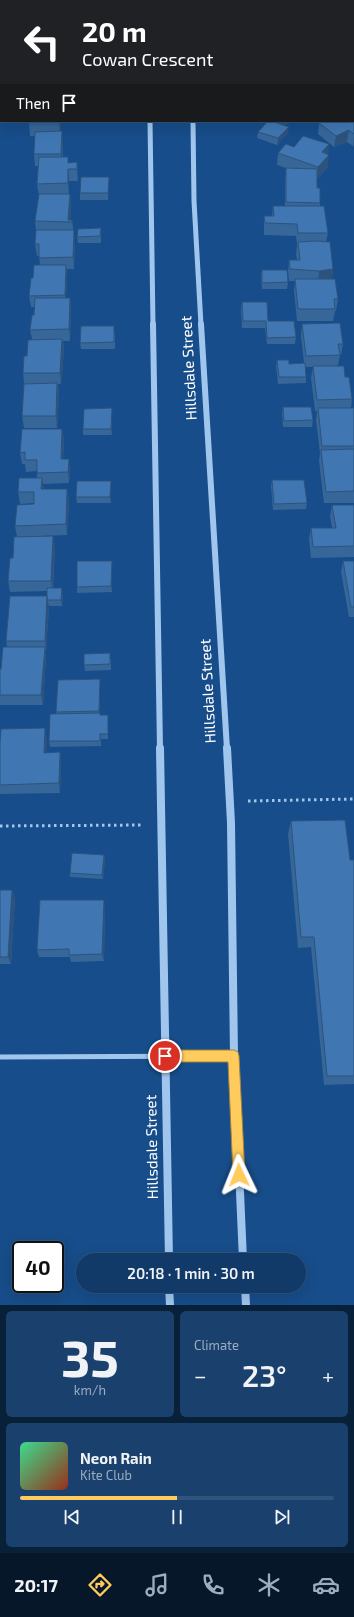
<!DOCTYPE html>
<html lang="en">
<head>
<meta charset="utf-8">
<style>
	body { margin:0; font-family:"Exo 2",sans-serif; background:#1a416e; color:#f1f3f6; height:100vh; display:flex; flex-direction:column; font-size:15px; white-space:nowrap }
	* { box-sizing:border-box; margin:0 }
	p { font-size:13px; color:#9cadc0 }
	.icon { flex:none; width:22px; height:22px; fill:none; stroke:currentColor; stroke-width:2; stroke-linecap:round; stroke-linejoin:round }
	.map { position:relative; height:1305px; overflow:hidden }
	.side { display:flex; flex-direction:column; gap:6px; padding:6px; background:#092039; flex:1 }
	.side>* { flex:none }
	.guide { position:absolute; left:0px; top:0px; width:354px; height:122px; box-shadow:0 4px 16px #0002,0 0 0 1px #30547c; background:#202124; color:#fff; overflow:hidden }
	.speed { position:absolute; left:12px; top:1241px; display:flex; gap:8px; font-size:20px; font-weight:700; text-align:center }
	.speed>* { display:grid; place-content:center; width:52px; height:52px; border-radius:50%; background:#113a68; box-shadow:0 4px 16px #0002,0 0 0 1px #30547c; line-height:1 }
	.speed .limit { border:2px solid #111; border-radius:6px; background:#fff; color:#111 }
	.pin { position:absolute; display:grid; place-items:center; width:34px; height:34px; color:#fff; margin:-17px; border:2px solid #fff; border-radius:50%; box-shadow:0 1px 4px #0007 }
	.me { position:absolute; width:44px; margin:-22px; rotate:358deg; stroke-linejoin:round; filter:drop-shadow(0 0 3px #0008) }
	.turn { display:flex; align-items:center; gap:14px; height:84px; padding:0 16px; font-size:18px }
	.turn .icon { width:52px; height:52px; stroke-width:2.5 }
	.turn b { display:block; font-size:28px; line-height:34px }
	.then { display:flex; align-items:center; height:38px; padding:0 16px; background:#0003; gap:8px; font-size:15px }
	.big { font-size:30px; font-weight:600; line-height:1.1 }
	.side .widget { flex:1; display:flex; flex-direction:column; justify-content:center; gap:6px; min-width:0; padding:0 14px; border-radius:6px; background:#1a416e }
	.side .dial { align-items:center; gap:0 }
	.dial b { font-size:52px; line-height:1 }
	.song { display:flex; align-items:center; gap:12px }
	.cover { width:48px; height:48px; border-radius:6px; background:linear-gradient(135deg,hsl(150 70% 55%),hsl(10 70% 35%)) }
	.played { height:4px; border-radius:2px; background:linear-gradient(90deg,#ffcb5d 50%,#30547c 50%) }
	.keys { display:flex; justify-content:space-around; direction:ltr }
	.heat { display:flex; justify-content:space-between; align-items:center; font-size:22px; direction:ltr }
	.side .tiles { flex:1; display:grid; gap:6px; grid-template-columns:1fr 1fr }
	.widget:last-child { grid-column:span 2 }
	.trip { position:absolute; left:76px; top:1253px; width:230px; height:40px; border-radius:20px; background:#113a68; box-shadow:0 4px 16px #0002,0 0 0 1px #30547c; font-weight:600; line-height:40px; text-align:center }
	.dock { display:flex; height:64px; justify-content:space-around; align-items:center; background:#07172a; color:#9cadc0 }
	.dock .icon { width:28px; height:28px }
	.dock .on { color:#ffcb5d }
	.dock b { font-size:18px; color:#f1f3f6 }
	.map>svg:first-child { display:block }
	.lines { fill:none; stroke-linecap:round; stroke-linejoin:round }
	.path-far1 { stroke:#a0c6ee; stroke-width:2; stroke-dasharray:1.5 2; stroke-linecap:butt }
	.path { stroke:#a0c6ee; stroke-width:3; stroke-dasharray:2.5 3.5; stroke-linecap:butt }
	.minor { stroke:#a0c6ee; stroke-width:5 }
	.tertiary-far2 { stroke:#a0c6ee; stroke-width:5 }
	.tertiary-far1 { stroke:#a0c6ee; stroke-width:6 }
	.tertiary { stroke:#a0c6ee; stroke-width:8 }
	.wall { fill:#376699 }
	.shaded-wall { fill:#2d537d }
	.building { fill:#4077b2; stroke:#2d537d }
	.route { fill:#ffcb5d; stroke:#a6843c }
	.labels { text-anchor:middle; stroke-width:4; stroke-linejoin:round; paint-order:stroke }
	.street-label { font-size:15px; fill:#fff; stroke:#174d8a }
</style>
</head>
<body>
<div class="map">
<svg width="354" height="1305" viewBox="0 0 354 1305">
	<rect width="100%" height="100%" fill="#174d8a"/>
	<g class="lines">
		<polyline class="path-far1" points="22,1 25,0"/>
		<g class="path">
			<polyline points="248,801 354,799"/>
			<polyline points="0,826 143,825"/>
		</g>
		<polyline class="minor" points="0,1057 234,1056"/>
		<g class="tertiary-far2">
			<polyline points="150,121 153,325"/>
			<polyline points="193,121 194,201 201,325"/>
		</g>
		<g class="tertiary-far1">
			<polyline points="153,324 160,749"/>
			<polyline points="201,324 227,749"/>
		</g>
		<g class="tertiary">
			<polyline points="160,748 169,1260"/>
			<polyline points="227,748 231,823 234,1056 243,1260"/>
			<polyline points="169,1286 170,1305"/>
			<polyline points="245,1286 246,1305"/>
		</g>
	</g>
	<g class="wall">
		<polygon points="311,0 351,0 350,1 312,1"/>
		<rect x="353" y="46" width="1" height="27"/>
		<polygon points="354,113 354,146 353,146 347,142 334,147 318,134 319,123"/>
		<polygon points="29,121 61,121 60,131 63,143 63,157 69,163 77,162 78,181 69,181 69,194 70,194 71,206 70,220 72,220 75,242 74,269 67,269 67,277 66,298 70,298 71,310 70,341 63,341 64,351 61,384 58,384 59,395 57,428 24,428 22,416 24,384 23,373 32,339 30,330 34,315 34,307 31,307 29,296 33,278 40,265 39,256 37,256 35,244 36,231 35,221 39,196 37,184 38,166 35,166 34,154 35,136 30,136 29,124"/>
		<polygon points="272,121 295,121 284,125 288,133 277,145 257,138 258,132"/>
		<polygon points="294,147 328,154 328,167 317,179 317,188 320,203 320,206 328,233 326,242 333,269 332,279 338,299 336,311 335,311 333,321 297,321 294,291 295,281 289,281 288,272 289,260 297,260 296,254 297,245 296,236 264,235 264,216 272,216 273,206 285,206 285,180 286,168 277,165 278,153"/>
		<polygon points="109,177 108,200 80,200 80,193"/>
		<polygon points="101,228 101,243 78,243 77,237"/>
		<polygon points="262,270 288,282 287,289 262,289 261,277"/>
		<polygon points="242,302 268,321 296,337 295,344 267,344 265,328 242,328 241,309"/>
		<polygon points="302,324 343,344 341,355 340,355 338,366 345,377 352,399 351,408 354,412 354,503 324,503 319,461 320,453 316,420 317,411 315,411 311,378 313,367 305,367 306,377 306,383 278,384 276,366 277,360 289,364 304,363 301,336"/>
		<polygon points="115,333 115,349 81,349 80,343"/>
		<polygon points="283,407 313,420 312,427 283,427 282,414"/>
		<polygon points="112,408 112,435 83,435 83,429"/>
		<polygon points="62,429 64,440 63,459 69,459 70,470 69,483 43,484 44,489 67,489 69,500 67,535 17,537 15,526 34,504 34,503 20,504 18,492 37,478 37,471 26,472 25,464 22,464 20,453"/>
		<polygon points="272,480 307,503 306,509 273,510 271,486"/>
		<polygon points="111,487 111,503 77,503 76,497"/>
		<polygon points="332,505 354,505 354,557 311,558 309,539 311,528 332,528 330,516"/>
		<polygon points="53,536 55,547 53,588 63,594 62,606 49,606 46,651 45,651 46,657 43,705 0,705 0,669 1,669 7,647 6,641 47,596 47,591 10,592 8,581 13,558"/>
		<polygon points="343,561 354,561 354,617 349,617 341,572"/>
		<polygon points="112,567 112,592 77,593 77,587"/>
		<polygon points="111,659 111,670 85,671 84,665"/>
		<polygon points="100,685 100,715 108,715 108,739 101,739 101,746 50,747 49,741 56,714 56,712"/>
		<polygon points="47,738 46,753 60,752 61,762 60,793 0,794 0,743"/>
		<polygon points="291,821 350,860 354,860 354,1084 324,1085 311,947 298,948 288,834"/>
		<polygon points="104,855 105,859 103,879 70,877 70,873"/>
		<polygon points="0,890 12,890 15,898 11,964 0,964"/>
		<polygon points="105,908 104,961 71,962 70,957 39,957 37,950"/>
	</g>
	<g class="shaded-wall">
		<polygon points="59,121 61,121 60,136 59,124"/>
		<polygon points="280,121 295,121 279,127"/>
		<polygon points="289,127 288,133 277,145 278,138"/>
		<polygon points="349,130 347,142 334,147 336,136"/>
		<polygon points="62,131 63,143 62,166 61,154"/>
		<polygon points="354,137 354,146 353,146"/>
		<polygon points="329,144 328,167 317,179 318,167 322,152"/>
		<polygon points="77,162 78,174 78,181 77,169"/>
		<polygon points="68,169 69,181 69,195 68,183"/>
		<polygon points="109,177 109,184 108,200 108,193"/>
		<polygon points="70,194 71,206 70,222 68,220"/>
		<polygon points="74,230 75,242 74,269 73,257"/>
		<polygon points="66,265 67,277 66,307 65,295"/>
		<polygon points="333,269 332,281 318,283 319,271"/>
		<polygon points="70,298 71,310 70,341 69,329"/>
		<polygon points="62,339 64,351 61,384 60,373"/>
		<polygon points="57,383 59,395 57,428 56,416"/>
		<polygon points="112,408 112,435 111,429"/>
		<polygon points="62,429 64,440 62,470 61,459"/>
		<polygon points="69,459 70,470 69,483 68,472"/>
		<polygon points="42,478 44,489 41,489"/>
		<polygon points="111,481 111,503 110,497"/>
		<polygon points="67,489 69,500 67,535 66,524"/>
		<polygon points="53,536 55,547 52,591 51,581"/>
		<polygon points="112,561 112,592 111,586"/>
		<polygon points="62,588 63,594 62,606 61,600"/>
		<polygon points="47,596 49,607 46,651 45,641"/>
		<polygon points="45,647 46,657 43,705 41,695"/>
		<polygon points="100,679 100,717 99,711"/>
		<polygon points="45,728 47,738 46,762 44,753"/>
		<polygon points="60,752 61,762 60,793 59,783"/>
		<polygon points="104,855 105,859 103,879 102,875"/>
		<polygon points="12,890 15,898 11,964 8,957"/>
		<polygon points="104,900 105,908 104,961 102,954"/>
	</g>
	<g class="building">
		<rect x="232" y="0" width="29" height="1"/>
		<polygon points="266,0 302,0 266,1"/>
		<rect x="353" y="46" width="1" height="15"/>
		<polygon points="353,113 354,113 354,134 349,130 336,136 319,123 323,121 353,121"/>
		<rect x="29" y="121" width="30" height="3"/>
		<polygon points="268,121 271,121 289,127 278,138 258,132"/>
		<polygon points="62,131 61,154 34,154 35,132"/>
		<polygon points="303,136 329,144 322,152 329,155 318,167 278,153 286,144 294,147"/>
		<polygon points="39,157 68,157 68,163 77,162 77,169 68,169 68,183 37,184"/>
		<polygon points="286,168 317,169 317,188 320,188 320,203 286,202"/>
		<polygon points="81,177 109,177 108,193 80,193"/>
		<polygon points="39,194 70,194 68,220 72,220 72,222 35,221"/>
		<polygon points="273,206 324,206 328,233 298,233 297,224 265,223 264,216 274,216"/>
		<polygon points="101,228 100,236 77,237 78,229"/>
		<polygon points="36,230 74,230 73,257 39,258 39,244 35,244"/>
		<polygon points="315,241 330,242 333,269 319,271 290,269 289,260 300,260 298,242"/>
		<polygon points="34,265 66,265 65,295 29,296 31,278 33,278"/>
		<polygon points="262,270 287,270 288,282 262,283"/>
		<polygon points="295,279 335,279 338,299 334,299 335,309 298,309"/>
		<polygon points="35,298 70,298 69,329 30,330 32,315 34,315"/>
		<polygon points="242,302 267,302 268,321 294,321 296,337 267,338 266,321 243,321"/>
		<polygon points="340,323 343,344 338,344 340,355 306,356 302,324"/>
		<polygon points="81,326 114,326 114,342 80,343"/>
		<polygon points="62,339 60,373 23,373 24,356 27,356 28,340"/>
		<polygon points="277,360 289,360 289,364 305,363 306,377 279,377"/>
		<polygon points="313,366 344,366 345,377 349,377 352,399 317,400"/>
		<polygon points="57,383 56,416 22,416 24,384"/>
		<polygon points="283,407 311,407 313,420 284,421"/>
		<polygon points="112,408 111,429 83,429 84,409"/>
		<polygon points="318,408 354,408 354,446 322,446"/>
		<polygon points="22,429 62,429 61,459 69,459 68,472 37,473 37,460 25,460 25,452 20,453"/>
		<polygon points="354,449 354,491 326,492 321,450"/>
		<polygon points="19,478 42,478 41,489 67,489 66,524 15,526 17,505 34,504 34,492 18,492"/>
		<polygon points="272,480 304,480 307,503 274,504"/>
		<polygon points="77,481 111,481 110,497 76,497"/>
		<polygon points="332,505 354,505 354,546 313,547 311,528 336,528"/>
		<polygon points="53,536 51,581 8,581 10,558 13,558 14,537"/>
		<polygon points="77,561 112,561 111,586 77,587"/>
		<polygon points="343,561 354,561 354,607 351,607"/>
		<polygon points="47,588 62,588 61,600 48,600 47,596"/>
		<polygon points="10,596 47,596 45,641 6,641"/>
		<polygon points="3,647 45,647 41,695 0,695 0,669 1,669"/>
		<polygon points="110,653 110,664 84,665 84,654"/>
		<polygon points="100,679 99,711 56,712 58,680"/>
		<polygon points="100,713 100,715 108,715 108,734 100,734 100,741 49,741 50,714"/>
		<polygon points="45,728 44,753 60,752 59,783 0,785 0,743 1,729"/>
		<polygon points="345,820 350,860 354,860 354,1076 327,1076 314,937 301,937 291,821"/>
		<polygon points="72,853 104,855 102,875 70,873"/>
		<polygon points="0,890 12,890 8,957 0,957"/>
		<polygon points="40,900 104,900 102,954 69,955 69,949 37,950"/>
	</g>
	<polygon class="route" points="165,1050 234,1050 238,1052 239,1056 245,1175 243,1180 239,1181 235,1180 233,1175 228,1062 165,1062 161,1060 159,1056 161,1052"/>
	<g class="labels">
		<g class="street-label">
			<text transform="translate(189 368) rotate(-93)" y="5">Hillsdale Street</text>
			<text transform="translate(208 691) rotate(-93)" y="5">Hillsdale Street</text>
			<text transform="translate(152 1147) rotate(-91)" y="5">Hillsdale Street</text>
		</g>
	</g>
</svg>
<div class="speed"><div class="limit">40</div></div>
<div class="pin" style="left:165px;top:1056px;background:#d93025"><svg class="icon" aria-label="arrive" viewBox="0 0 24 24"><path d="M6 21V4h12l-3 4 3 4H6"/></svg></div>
<svg class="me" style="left:239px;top:1175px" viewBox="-20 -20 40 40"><path d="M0-17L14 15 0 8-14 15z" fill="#ffcb5d" stroke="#fff" stroke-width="4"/></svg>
<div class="trip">20:18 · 1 min · 30 m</div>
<div class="guide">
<div class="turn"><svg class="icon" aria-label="left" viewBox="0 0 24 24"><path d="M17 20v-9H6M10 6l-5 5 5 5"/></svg><div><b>20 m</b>Cowan Crescent</div></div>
<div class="then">Then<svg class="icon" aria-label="arrive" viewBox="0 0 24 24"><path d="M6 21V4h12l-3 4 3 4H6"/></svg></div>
</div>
</div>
<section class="side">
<div class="tiles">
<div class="widget dial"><b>35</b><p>km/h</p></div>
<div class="widget"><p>Climate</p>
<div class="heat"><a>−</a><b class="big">23°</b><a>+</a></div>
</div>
<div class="widget">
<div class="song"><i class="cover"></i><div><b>Neon Rain</b><p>Kite Club</p></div></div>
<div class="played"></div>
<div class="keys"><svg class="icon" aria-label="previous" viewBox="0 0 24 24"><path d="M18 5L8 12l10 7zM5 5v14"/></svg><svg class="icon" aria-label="pause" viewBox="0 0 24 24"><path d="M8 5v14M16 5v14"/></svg><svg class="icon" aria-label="next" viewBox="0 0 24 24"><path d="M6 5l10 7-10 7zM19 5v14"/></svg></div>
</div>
</div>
</section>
<nav class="dock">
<b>20:17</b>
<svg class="icon on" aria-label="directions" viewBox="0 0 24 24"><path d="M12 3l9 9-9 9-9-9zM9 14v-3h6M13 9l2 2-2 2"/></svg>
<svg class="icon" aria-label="music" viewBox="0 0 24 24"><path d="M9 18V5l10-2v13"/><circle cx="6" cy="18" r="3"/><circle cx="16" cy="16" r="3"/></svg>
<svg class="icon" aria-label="phone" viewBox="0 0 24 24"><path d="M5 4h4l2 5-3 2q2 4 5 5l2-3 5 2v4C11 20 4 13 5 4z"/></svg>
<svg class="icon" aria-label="climate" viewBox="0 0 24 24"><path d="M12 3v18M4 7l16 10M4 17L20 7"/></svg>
<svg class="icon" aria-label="car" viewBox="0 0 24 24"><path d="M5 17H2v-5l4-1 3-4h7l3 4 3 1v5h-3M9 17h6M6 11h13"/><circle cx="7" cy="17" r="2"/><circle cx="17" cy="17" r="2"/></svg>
</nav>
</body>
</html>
